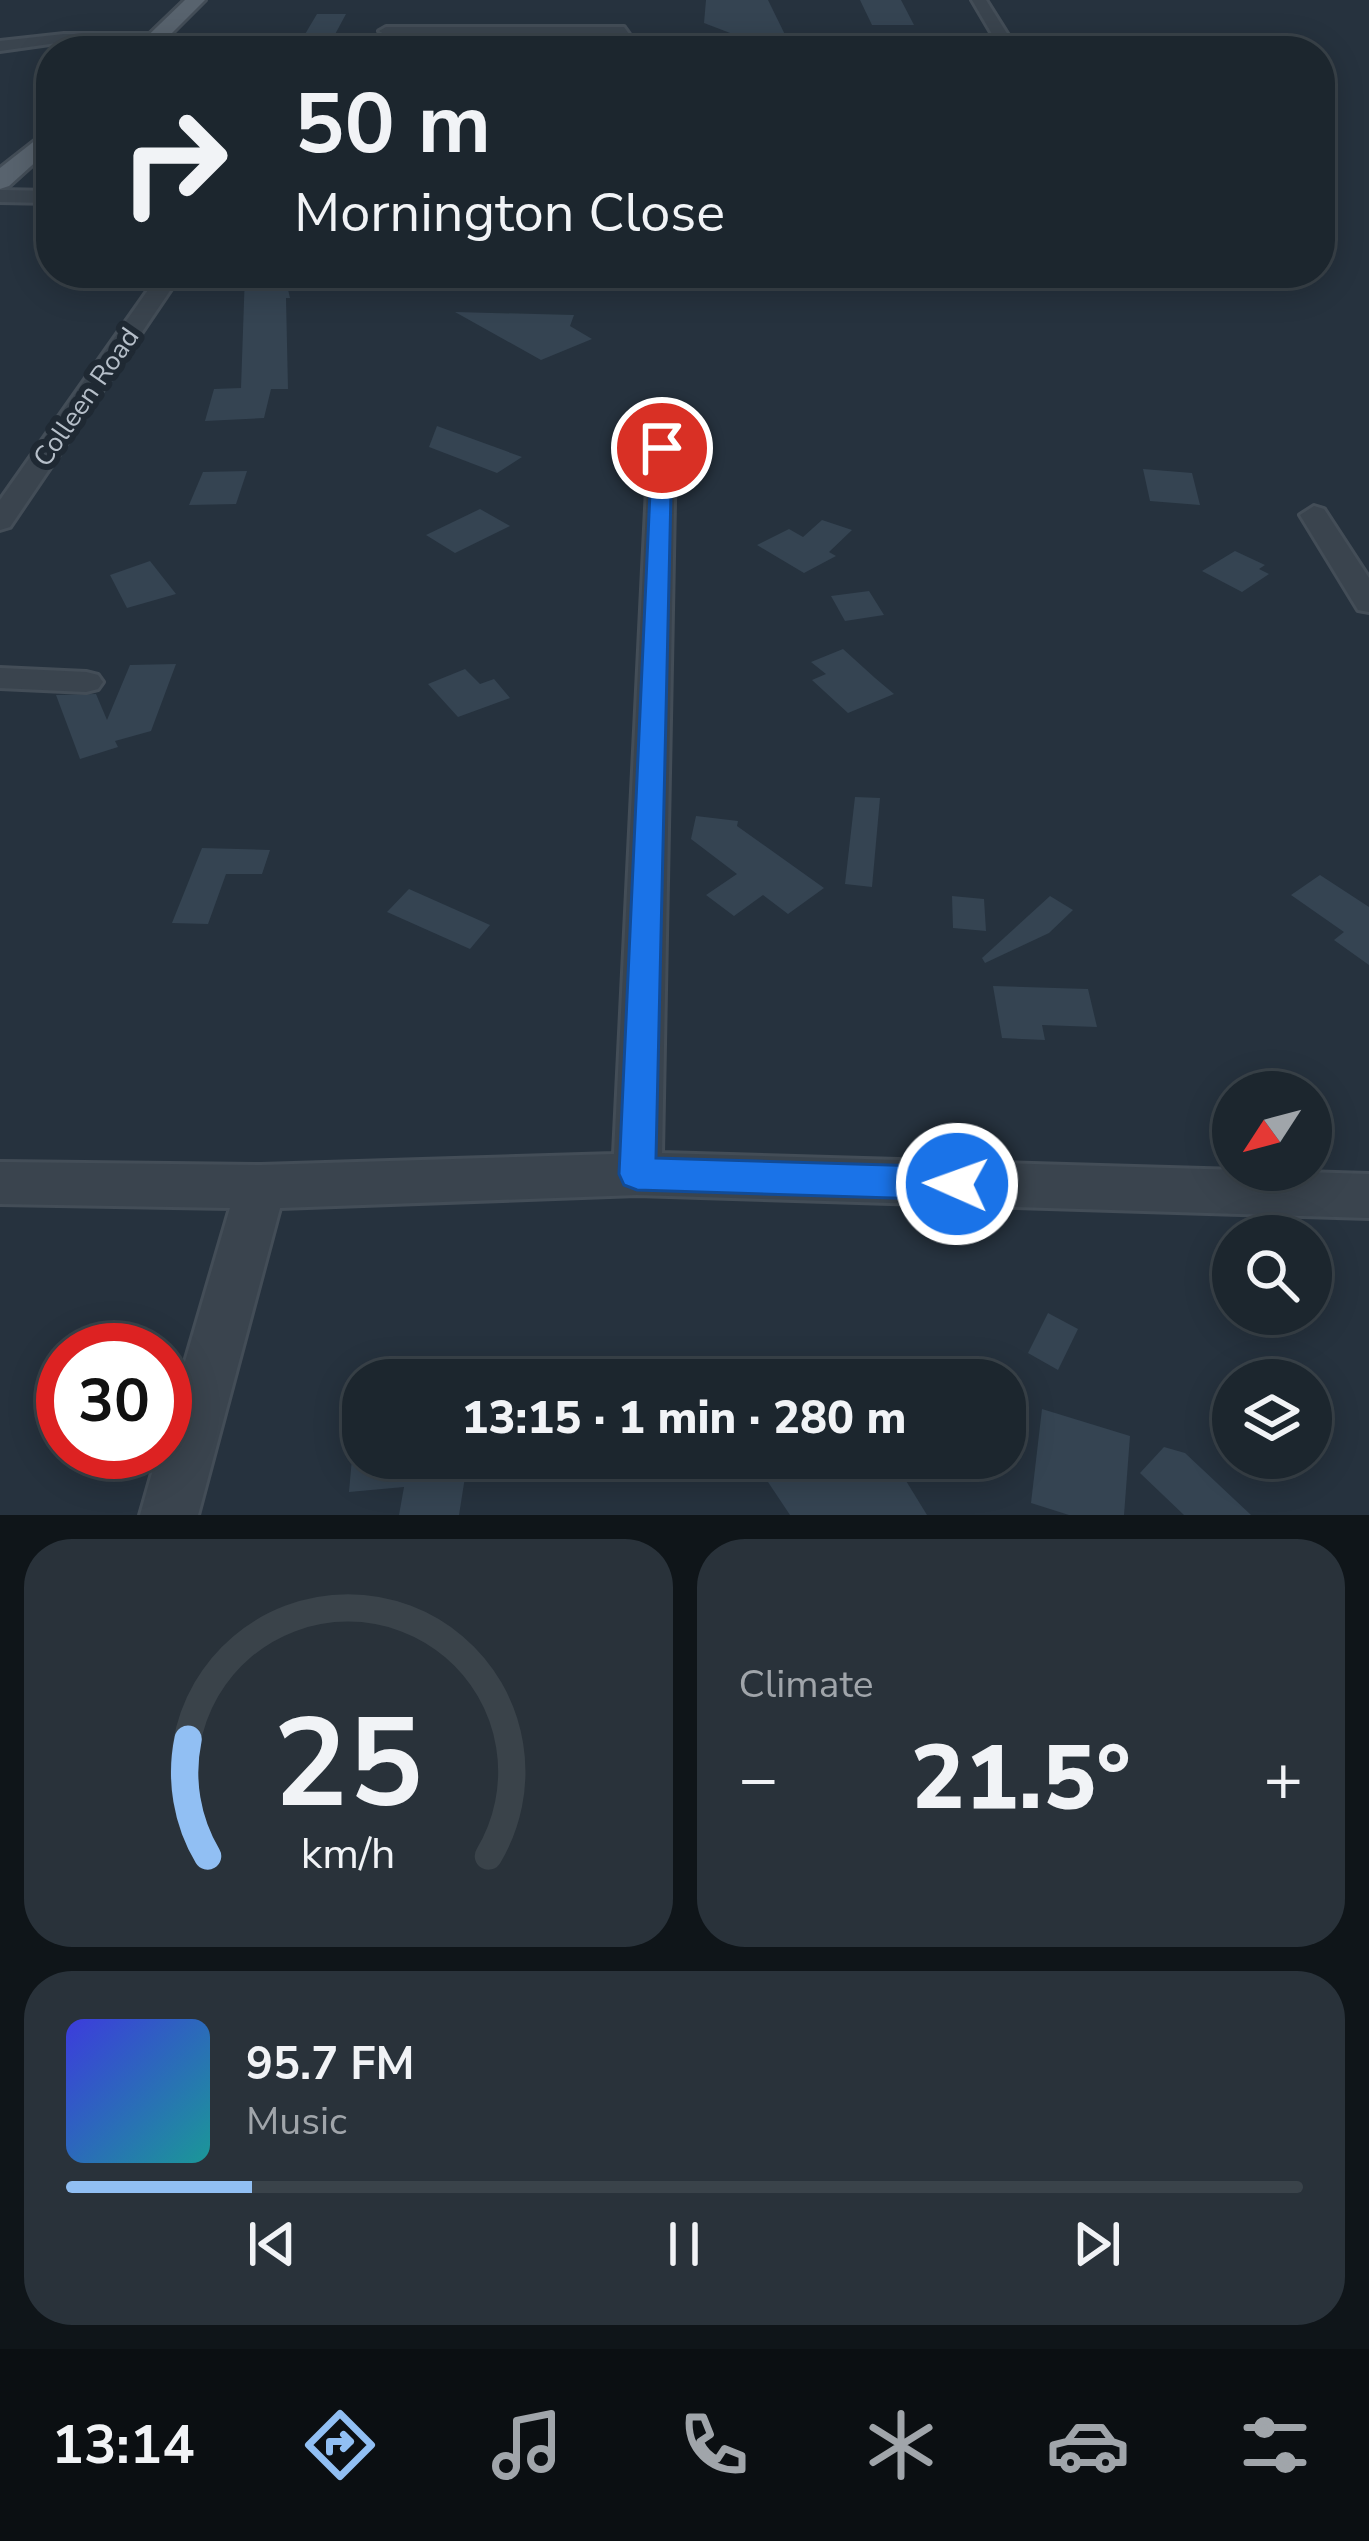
<!DOCTYPE html>
<html lang="en">
<head>
<meta charset="utf-8">
<style>
	body { margin:0; font-family:"Nunito Sans",sans-serif; background:#29323a; color:#f1f3f6; height:100vh; display:flex; flex-direction:column; font-size:45px; white-space:nowrap }
	* { box-sizing:border-box; margin:0 }
	p { font-size:39px; color:#a0a5aa }
	.icon { flex:none; width:66px; height:66px; fill:none; stroke:currentColor; stroke-width:2; stroke-linecap:round; stroke-linejoin:round }
	.map { position:relative; height:1515px; overflow:hidden }
	.details { display:flex; flex-direction:column; gap:24px; padding:24px; background:#0f1519; flex:1 }
	.details>* { flex:none }
	.top-card { position:absolute; left:36px; top:36px; width:1299px; height:252px; border-radius:48px; box-shadow:0 6px 30px #0003,0 0 0 3px #3a434a; background:#1c262e; color:#f1f3f6; overflow:hidden }
	.needle { width:78px; rotate:234deg }
	.tools { position:absolute; left:1212px; top:1071px; display:grid; gap:24px }
	.tools a { display:grid; place-items:center; width:120px; height:120px; border-radius:50%; background:#1c262e; box-shadow:0 6px 30px #0003,0 0 0 3px #3a434a; font-size:60px }
	.speed { position:absolute; left:36px; top:1323px; display:flex; gap:24px; font-size:60px; font-weight:700; text-align:center }
	.speed>* { display:grid; place-content:center; width:156px; height:156px; border-radius:50%; background:#1c262e; box-shadow:0 6px 30px #0003,0 0 0 3px #3a434a; line-height:1 }
	.speed .limit { border:18px solid #d22; background:#fff; color:#111 }
	.pin { position:absolute; display:grid; place-items:center; width:102px; height:102px; color:#fff; margin:-51px; border:6px solid #fff; border-radius:50%; box-shadow:0 3px 12px #0007 }
	.me { position:absolute; width:132px; margin:-66px; rotate:272deg; stroke-linejoin:round; filter:drop-shadow(0 0 9px #0008) }
	.turn { display:flex; align-items:center; gap:42px; height:252px; padding:0 60px; font-size:54px }
	.turn .icon { width:156px; height:156px; stroke-width:2.5 }
	.turn b { display:block; font-size:84px; line-height:102px }
	.big { font-size:90px; font-weight:800; line-height:1.1 }
	.details .tile { flex:1; display:flex; flex-direction:column; justify-content:center; gap:18px; min-width:0; padding:0 42px; border-radius:48px; background:#29323a }
	.details .dial { align-items:center; gap:0 }
	.dial svg { height:312px; overflow:visible; fill:none; stroke:#3a434a; stroke-width:7; stroke-linecap:round; text-anchor:middle }
	.dial text { fill:#f1f3f6; stroke:none }
	.song { display:flex; align-items:center; gap:36px }
	.cover { width:144px; height:144px; border-radius:18px; background:linear-gradient(135deg,hsl(240 70% 55%),hsl(180 70% 35%)) }
	.played { height:12px; border-radius:6px; background:linear-gradient(90deg,#91bff3 15%,#3a434a 15%) }
	.keys { display:flex; justify-content:space-around; direction:ltr }
	.heat { display:flex; justify-content:space-between; align-items:center; font-size:66px; direction:ltr }
	.details .tiles { flex:1; display:grid; gap:24px; grid-template-columns:1fr 1fr }
	.tile:last-child { grid-column:span 2 }
	.trip { position:absolute; left:342px; top:1359px; width:684px; height:120px; border-radius:48px; background:#1c262e; box-shadow:0 6px 30px #0003,0 0 0 3px #3a434a; font-weight:800; line-height:120px; text-align:center }
	.dock { display:flex; height:192px; justify-content:space-around; align-items:center; background:#0b0f12; color:#a0a5aa }
	.dock .icon { width:84px; height:84px }
	.dock .on { color:#91bff3 }
	.dock b { font-size:54px; color:#f1f3f6 }
	.map>svg:first-child { display:block }
	.building { fill:#354452 }
	.lines { fill:none; stroke-linecap:round; stroke-linejoin:round }
	.minor-casing { stroke:#434d57; stroke-width:6 }
	.major-casing { stroke:#434d57; stroke-width:6 }
	.minor { fill:#3a444e; fill-rule:evenodd }
	.major { fill:#58636e; fill-rule:evenodd }
	.route { fill:#1a73e8; stroke:#114b97; stroke-width:3 }
	.labels { text-anchor:middle; stroke-width:12; stroke-linejoin:round; paint-order:stroke }
	.far-street-label { font-size:27px; fill:#b6bfc9; stroke:#1f2933 }
</style>
</head>
<body>
<div class="map">
<svg width="1369" height="1515" viewBox="0 0 1369 1515">
	<rect width="100%" height="100%" fill="#26323e"/>
	<g class="building">
		<polygon points="706,0 768,0 793,51 777,51 704,23"/>
		<polygon points="860,0 901,0 914,25 872,25"/>
		<polygon points="317,14 346,14 326,51 295,51"/>
		<polygon points="245,273 284,273 290,298 286,298 288,389 271,389 264,418 205,421 214,389 241,388"/>
		<polygon points="455,312 574,315 570,326 592,339 541,360"/>
		<polygon points="437,426 522,457 497,473 429,447"/>
		<polygon points="1143,469 1192,473 1200,505 1150,501"/>
		<polygon points="247,471 236,504 189,505 203,472"/>
		<polygon points="480,509 510,526 455,553 426,535"/>
		<polygon points="822,520 852,530 829,552 836,556 804,573 757,545 789,529 803,537"/>
		<polygon points="1235,551 1265,565 1259,569 1269,574 1242,592 1202,571"/>
		<polygon points="150,561 176,594 127,608 110,575"/>
		<polygon points="869,591 884,615 845,621 831,596"/>
		<polygon points="843,649 875,678 894,694 848,713 812,680 826,674 811,662"/>
		<polygon points="176,664 151,731 115,741 118,747 80,759 56,695 96,694 107,720 130,665"/>
		<polygon points="465,669 480,684 494,679 510,698 458,717 428,684"/>
		<polygon points="855,797 880,798 872,887 845,884"/>
		<polygon points="696,816 738,821 737,826 824,888 788,914 763,895 734,916 706,895 737,874 691,839"/>
		<polygon points="202,848 270,850 262,874 226,874 208,924 172,923"/>
		<polygon points="1320,875 1369,907 1369,965 1334,940 1344,932 1291,895"/>
		<polygon points="409,889 490,925 470,949 387,912"/>
		<polygon points="952,896 984,899 986,931 953,928"/>
		<polygon points="1050,896 1073,910 1049,933 985,963 982,958"/>
		<polygon points="993,986 1088,989 1097,1027 1042,1025 1045,1040 1002,1038"/>
		<polygon points="1048,1313 1078,1329 1058,1370 1028,1353"/>
		<polygon points="1042,1409 1130,1436 1124,1515 1069,1515 1031,1503"/>
		<polygon points="1164,1447 1185,1453 1251,1515 1184,1515 1140,1473"/>
		<polygon points="352,1458 468,1458 459,1515 399,1515 404,1487 349,1492"/>
		<polygon points="752,1458 892,1458 927,1515 790,1515"/>
	</g>
	<g class="lines">
		<g class="minor-casing">
			<g id="minor">
				<polygon points="972,0 986,0 1018,51 1002,51"/>
				<polygon points="624,27 629,34 386,35 379,31 386,27"/>
				<polygon points="64,34 156,34 163,38 156,42 64,42 0,51 0,41"/>
				<polygon points="0,190 51,191 51,203 0,202"/>
				<polygon points="160,273 182,273 10,527 0,530 0,500"/>
				<polygon points="662,440 675,448 662,1153 1369,1174 1369,1218 637,1195 280,1208 198,1515 140,1515 158,1452 165,1452 165,1430 230,1208 0,1204 0,1162 261,1165 614,1154 649,448"/>
				<polygon points="1314,506 1324,509 1369,578 1369,612 1358,610 1300,515"/>
				<polygon points="0,668 86,672 98,675 103,682 98,689 86,692 0,688"/>
			</g>
		</g>
		<g class="major-casing">
			<g id="major">
				<polygon points="185,0 205,0 154,51 132,51"/>
				<polygon points="51,128 51,148 9,186 0,189 0,168"/>
			</g>
		</g>
		<use href="#minor" class="minor"/>
		<use href="#major" class="major"/>
	</g>
	<polygon class="route" points="662,442 672,448 656,1158 957,1167 970,1172 976,1184 970,1195 957,1200 637,1190 624,1185 619,1174 652,448"/>
	<g class="labels">
		<g class="far-street-label">
			<text transform="translate(86 397) rotate(-55)" y="9">Colleen Road</text>
		</g>
	</g>
</svg>
<div class="tools">
<a><svg class="needle" viewBox="-14 -14 28 28"><path d="M0-13l5 13h-10z" fill="#e53935"/><path d="M0 13l5-13h-10z" fill="#a0a5aa"/></svg></a>
<a><svg class="icon" aria-label="search" viewBox="0 0 24 24"><circle cx="10" cy="10" r="6"/><path d="M15 15l6 6"/></svg></a>
<a><svg class="icon" aria-label="layers" viewBox="0 0 24 24"><path d="M12 4l9 5-9 5-9-5zM3 14l9 5 9-5"/></svg></a>
</div>
<div class="speed"><div class="limit">30</div></div>
<div class="pin" style="left:662px;top:448px;background:#d93025"><svg class="icon" aria-label="arrive" viewBox="0 0 24 24"><path d="M6 21V4h12l-3 4 3 4H6"/></svg></div>
<svg class="me" style="left:957px;top:1184px" viewBox="-20 -20 40 40"><circle r="17" fill="#1a73e8" stroke="#fff" stroke-width="3"/><path d="M0-11L8 9 0 5-8 9z" fill="#fff"/></svg>
<div class="trip">13:15 · 1 min · 280 m</div>
<div class="top-card">
<div class="turn"><svg class="icon" aria-label="right" viewBox="0 0 24 24"><path d="M7 20v-9h11M14 6l5 5-5 5"/></svg><div><b>50 m</b>Mornington Close</div></div>
</div>
</div>
<section class="details">
<div class="tiles">
<div class="tile dial"><svg viewBox="0 0 100 80">
<path d="M14 69A42 42 0 1 1 86 69"/>
<path d="M14 69A42 42 0 0 1 9 39" stroke="#91bff3"/>
<text x="50" y="56" font-size="32" font-weight="700">25</text>
<text x="50" y="72" font-size="11">km/h</text>
</svg></div>
<div class="tile"><p>Climate</p>
<div class="heat"><a>−</a><b class="big">21.5°</b><a>+</a></div>
</div>
<div class="tile">
<div class="song"><i class="cover"></i><div><b>95.7 FM</b><p>Music</p></div></div>
<div class="played"></div>
<div class="keys"><svg class="icon" aria-label="previous" viewBox="0 0 24 24"><path d="M18 5L8 12l10 7zM5 5v14"/></svg><svg class="icon" aria-label="pause" viewBox="0 0 24 24"><path d="M8 5v14M16 5v14"/></svg><svg class="icon" aria-label="next" viewBox="0 0 24 24"><path d="M6 5l10 7-10 7zM19 5v14"/></svg></div>
</div>
</div>
</section>
<nav class="dock">
<b>13:14</b>
<svg class="icon on" aria-label="directions" viewBox="0 0 24 24"><path d="M12 3l9 9-9 9-9-9zM9 14v-3h6M13 9l2 2-2 2"/></svg>
<svg class="icon" aria-label="music" viewBox="0 0 24 24"><path d="M9 18V5l10-2v13"/><circle cx="6" cy="18" r="3"/><circle cx="16" cy="16" r="3"/></svg>
<svg class="icon" aria-label="phone" viewBox="0 0 24 24"><path d="M5 4h4l2 5-3 2q2 4 5 5l2-3 5 2v4C11 20 4 13 5 4z"/></svg>
<svg class="icon" aria-label="climate" viewBox="0 0 24 24"><path d="M12 3v18M4 7l16 10M4 17L20 7"/></svg>
<svg class="icon" aria-label="car" viewBox="0 0 24 24"><path d="M5 17H2v-5l4-1 3-4h7l3 4 3 1v5h-3M9 17h6M6 11h13"/><circle cx="7" cy="17" r="2"/><circle cx="17" cy="17" r="2"/></svg>
<svg class="icon" aria-label="filters" viewBox="0 0 24 24"><path d="M4 7h16M4 17h16"/><circle cx="9" cy="7" r="2"/><circle cx="15" cy="17" r="2"/></svg>
</nav>
</body>
</html>
